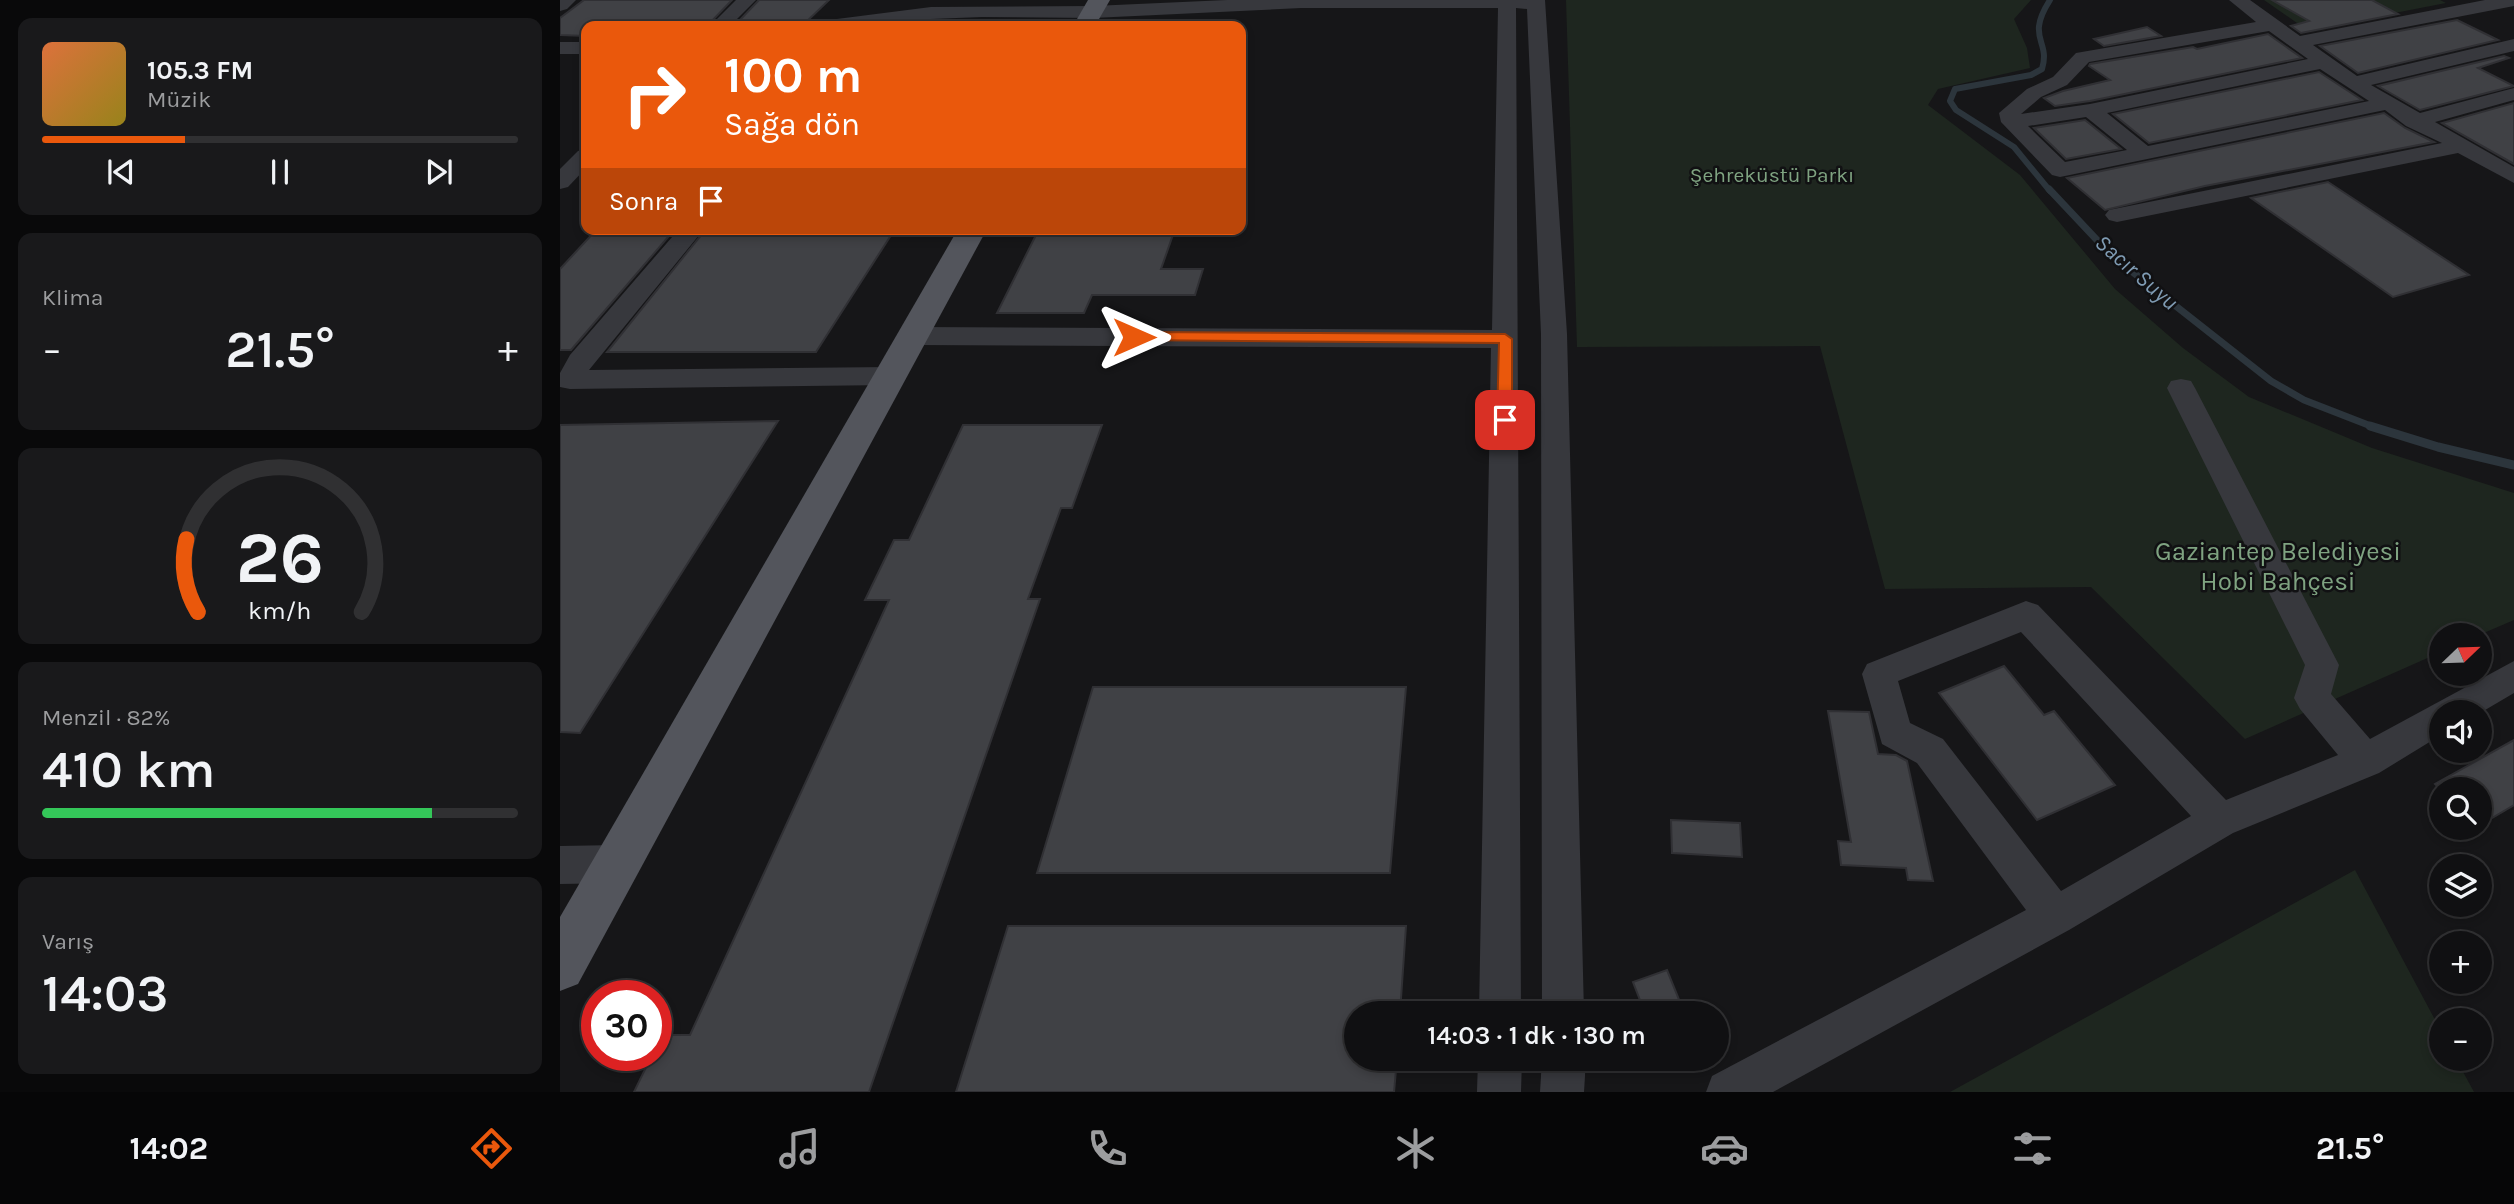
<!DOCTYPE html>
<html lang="tr">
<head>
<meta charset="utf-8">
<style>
	body { margin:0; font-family:Karla,sans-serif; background:#19191b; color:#f1f3f6; height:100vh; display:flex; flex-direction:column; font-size:26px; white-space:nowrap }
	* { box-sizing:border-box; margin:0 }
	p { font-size:23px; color:#9c9d9f }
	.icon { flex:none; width:38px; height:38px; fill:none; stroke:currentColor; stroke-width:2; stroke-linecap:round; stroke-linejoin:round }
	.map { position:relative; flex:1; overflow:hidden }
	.sheet { display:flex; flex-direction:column; gap:18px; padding:18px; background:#09090a; width:560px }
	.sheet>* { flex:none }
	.hud { position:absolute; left:21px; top:21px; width:665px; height:214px; border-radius:14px; box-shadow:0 4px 10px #0003,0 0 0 2px #303032; background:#ea580c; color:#fff; overflow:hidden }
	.needle { width:46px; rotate:67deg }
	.fabs { position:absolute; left:1869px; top:623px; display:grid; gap:14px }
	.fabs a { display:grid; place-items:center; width:63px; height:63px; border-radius:50%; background:#101012; box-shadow:0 4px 10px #0003,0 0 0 2px #303032; font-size:35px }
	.speed { position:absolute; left:21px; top:980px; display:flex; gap:14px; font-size:35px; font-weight:700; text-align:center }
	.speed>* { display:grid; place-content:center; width:91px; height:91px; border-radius:50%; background:#101012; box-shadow:0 4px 10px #0003,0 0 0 2px #303032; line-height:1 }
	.speed .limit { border:10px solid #d22; background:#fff; color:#111 }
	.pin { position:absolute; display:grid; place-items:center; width:60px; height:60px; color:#fff; margin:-30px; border-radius:14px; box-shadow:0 4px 10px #0006 }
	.me { position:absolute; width:77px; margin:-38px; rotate:90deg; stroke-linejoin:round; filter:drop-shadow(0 0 5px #0008) }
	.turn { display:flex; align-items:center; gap:24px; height:147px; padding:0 28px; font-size:32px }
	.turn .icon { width:91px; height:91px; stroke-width:2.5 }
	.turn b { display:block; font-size:49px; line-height:60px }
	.then { display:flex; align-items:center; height:66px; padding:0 28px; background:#0003; gap:14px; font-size:26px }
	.big { font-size:52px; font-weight:600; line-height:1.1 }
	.sheet .widget { flex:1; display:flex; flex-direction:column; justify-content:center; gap:10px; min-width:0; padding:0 24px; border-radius:14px; background:#19191b }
	.sheet .dial { align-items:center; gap:0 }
	.dial svg { height:182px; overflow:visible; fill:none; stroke:#303032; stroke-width:7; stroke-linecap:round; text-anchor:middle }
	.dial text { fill:#f1f3f6; stroke:none }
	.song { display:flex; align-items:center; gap:21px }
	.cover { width:84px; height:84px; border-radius:10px; background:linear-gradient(135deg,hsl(20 70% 55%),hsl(50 70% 35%)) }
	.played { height:7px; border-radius:4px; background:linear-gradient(90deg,#ea580c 30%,#303032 30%) }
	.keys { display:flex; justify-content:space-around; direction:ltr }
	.heat { display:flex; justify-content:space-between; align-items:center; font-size:38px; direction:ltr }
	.charge { height:10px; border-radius:5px; background:linear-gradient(90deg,#34c759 82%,#303032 0) }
	.trip { position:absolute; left:784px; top:1001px; width:385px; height:70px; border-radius:35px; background:#101012; box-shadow:0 4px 10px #0003,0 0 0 2px #303032; font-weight:600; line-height:70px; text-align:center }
	.tab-bar { display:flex; height:112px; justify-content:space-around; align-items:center; background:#060607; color:#9c9d9f }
	.tab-bar .icon { width:49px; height:49px }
	.tab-bar .current { color:#ea580c }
	.tab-bar b { font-size:32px; color:#f1f3f6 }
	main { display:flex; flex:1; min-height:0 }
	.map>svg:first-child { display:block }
	.green { fill:#1e261f }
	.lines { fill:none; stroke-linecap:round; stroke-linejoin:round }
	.stream-far2 { stroke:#2c353c; stroke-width:6 }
	.stream-far1 { stroke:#2c353c; stroke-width:7 }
	.stream { stroke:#2c353c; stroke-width:9 }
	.building { fill:#404145; stroke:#303034; stroke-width:2 }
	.minor { fill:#37383d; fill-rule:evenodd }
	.major { fill:#53555c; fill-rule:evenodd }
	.route { fill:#ea580c; stroke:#983908; stroke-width:2 }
	.labels { text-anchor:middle; stroke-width:5; stroke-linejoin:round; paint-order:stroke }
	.far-park-label { font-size:21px; fill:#7fa381; stroke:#111113 }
	.far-water-label { font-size:23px; font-style:italic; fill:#7f9bb3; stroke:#111113 }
	.park-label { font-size:26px; fill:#7fa381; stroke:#111113 }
</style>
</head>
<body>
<main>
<section class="sheet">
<div class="widget">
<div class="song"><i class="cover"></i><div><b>105.3 FM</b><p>Müzik</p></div></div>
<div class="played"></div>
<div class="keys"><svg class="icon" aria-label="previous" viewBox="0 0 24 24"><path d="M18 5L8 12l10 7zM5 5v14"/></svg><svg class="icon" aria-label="pause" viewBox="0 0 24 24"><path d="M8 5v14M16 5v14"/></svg><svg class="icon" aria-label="next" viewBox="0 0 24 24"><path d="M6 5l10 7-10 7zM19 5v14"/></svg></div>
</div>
<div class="widget"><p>Klima</p>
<div class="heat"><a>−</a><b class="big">21.5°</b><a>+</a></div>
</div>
<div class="widget dial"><svg viewBox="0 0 100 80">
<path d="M14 69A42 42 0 1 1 86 69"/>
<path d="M14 69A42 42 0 0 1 9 37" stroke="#ea580c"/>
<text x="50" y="56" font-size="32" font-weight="700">26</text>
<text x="50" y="72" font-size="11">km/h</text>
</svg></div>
<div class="widget"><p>Menzil · 82%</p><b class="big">410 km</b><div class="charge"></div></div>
<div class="widget"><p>Varış</p><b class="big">14:03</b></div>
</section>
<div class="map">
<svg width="1954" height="1092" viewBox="0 0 1954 1092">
	<rect width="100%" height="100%" fill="#161618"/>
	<g class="green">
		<polygon points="1006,0 1471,0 1454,19 1467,48 1470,68 1378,89 1368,105 1460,175 1555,289 1623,348 1689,397 1812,448 1954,493 1954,620 1919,635 1881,635 1881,652 1685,739 1531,587 1325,589 1260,346 1017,347"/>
		<polygon points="1704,0 1880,0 1886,3 1747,30"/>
		<polygon points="1795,870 1881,1031 1881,1059 1896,1059 1914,1092 1390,1092"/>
	</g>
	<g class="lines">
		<path class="stream-far2" d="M1490,0C1465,39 1491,40 1482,69L1471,75L1395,89L1390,101L1396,110L1454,147L1490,191"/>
		<polyline class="stream-far1" points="1489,189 1551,255 1711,381 1744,400 1816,428"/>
		<polyline class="stream" points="1810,426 1878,447 1954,465"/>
	</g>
	<g class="building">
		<polygon points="24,0 172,0 147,26 26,26 26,36 0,35 0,18"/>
		<polygon points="199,0 269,0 243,25 176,24"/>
		<polygon points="1712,0 1812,0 1838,14 1741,33 1731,26 1749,21"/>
		<polygon points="1897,20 1938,40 1798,73 1760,46"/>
		<polygon points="1587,27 1601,36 1544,46 1534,39"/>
		<polygon points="1708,34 1742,58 1530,101 1495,106 1484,98 1503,91 1550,80 1529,66 1530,64 1633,47 1637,49"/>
		<polygon points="1944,56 1949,58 1918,68 1954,86 1860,110 1818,86"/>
		<polygon points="1759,72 1802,100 1589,143 1553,114"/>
		<polygon points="1954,103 1954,164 1882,123"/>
		<polygon points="1824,113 1845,128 1874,142 1645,186 1545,210 1507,178"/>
		<polygon points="1525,120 1561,149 1506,159 1474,128"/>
		<polygon points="1768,182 1909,275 1833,297 1691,198"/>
		<polygon points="37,229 115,229 11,350 0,350 0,269"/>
		<polygon points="146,229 335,229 256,352 47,352"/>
		<polygon points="479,229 615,229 601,269 643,269 635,295 532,295 524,313 437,313"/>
		<polygon points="218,421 20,733 0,732 0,425"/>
		<polygon points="403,425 542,425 512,508 501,508 468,599 480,599 309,1092 74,1092 92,1055 96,1055 96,1045 101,1035 130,1035 329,600 305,600 334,540 349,540"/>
		<polygon points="1444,666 1484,715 1494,711 1555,785 1477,820 1379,693"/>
		<polygon points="533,687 846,687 830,873 477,873"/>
		<polygon points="1268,711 1309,712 1318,754 1336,755 1347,761 1373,881 1348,880 1346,868 1281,865 1278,841 1291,842"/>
		<polygon points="1954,740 1954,805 1920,825 1920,789 1881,790 1875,784"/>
		<polygon points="1111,820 1180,823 1182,857 1112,853"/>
		<polygon points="448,926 846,926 840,1013 796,1013 796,1059 837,1059 834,1092 396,1092"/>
		<polygon points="1107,970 1120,1002 1085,1013 1073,982"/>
	</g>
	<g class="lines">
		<g class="minor">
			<polygon points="0,0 16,0 7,9 0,11"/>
			<polygon points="176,0 196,0 170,26 150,26"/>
			<polygon points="667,0 985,0 1007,334 1024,1013 982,1013 981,334 967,9 956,8 961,1013 919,1013 931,348 355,345 346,342 342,336 346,330 355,327 932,330 938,8 741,8 533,18 422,17 371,19 312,26 259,26 269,20 371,7 533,6"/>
			<path d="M1669,0H1690L1740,36L1925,0H1954V6L1753,45L1797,76L1954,39V51L1811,85L1860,113L1954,88V100L1875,122L1954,167V183L1898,153L1557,222L1549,220L1545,215L1549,210L1882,143L1846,126L1825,110L1500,177L1492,175L1441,122L1439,113L1467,89L1493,77L1516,53L1696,22ZM1709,31L1748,59L1530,104L1461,114L1481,97L1507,85L1529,62ZM1760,69L1809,101L1588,146L1547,113ZM1526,117L1567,150L1505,162L1468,126Z"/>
			<rect x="0" y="42" width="26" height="12"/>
			<polygon points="26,149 26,168 8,187 0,189 0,169 18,151"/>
			<polygon points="119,229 144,229 29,370 331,367 341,369 345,376 341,383 331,385 10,389 0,387 0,373 10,355"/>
			<path d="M1621,379L1631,381L1635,388L1779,665L1771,694L1810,739L1954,661V693L1920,713L1881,712V735L1819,773L1673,833L1509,930L1213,1092H1146L1152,1076L1466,910L1357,763L1322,744L1302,674L1307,664L1466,601L1478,605L1666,800L1778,755L1740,709L1734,698L1745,665L1607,388L1611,381ZM1461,632L1631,816L1501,891L1383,739L1350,723L1338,681Z"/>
			<polygon points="58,845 72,851 78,864 72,877 58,883 0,884 0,846"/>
			<polygon points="918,1059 962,1059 961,1092 917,1092"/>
			<polygon points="982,1059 1026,1059 1024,1092 980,1092"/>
		</g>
		<g class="major">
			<polygon points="528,0 550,0 535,26 513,26"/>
			<polygon points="398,229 427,229 18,984 0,991 0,917"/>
		</g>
	</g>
	<polygon class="route" points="574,332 945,334 952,339 952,420 945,425 937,420 939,343 569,340 567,337"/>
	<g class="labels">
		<g class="far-park-label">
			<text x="1212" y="182">Şehreküstü Parkı</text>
		</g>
		<g class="far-water-label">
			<text transform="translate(1577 272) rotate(41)" y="8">Sacır Suyu</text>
		</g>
		<g class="park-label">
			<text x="1718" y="560">Gaziantep Belediyesi<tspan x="1718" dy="30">Hobi Bahçesi</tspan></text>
		</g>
	</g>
</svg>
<div class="fabs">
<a><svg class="needle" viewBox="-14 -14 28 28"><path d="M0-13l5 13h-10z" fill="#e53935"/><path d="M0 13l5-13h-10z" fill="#9c9d9f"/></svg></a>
<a><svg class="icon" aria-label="sound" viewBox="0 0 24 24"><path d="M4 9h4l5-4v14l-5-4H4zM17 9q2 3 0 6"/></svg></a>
<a><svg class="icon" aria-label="search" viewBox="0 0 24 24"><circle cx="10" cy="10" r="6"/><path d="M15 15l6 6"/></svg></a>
<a><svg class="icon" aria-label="layers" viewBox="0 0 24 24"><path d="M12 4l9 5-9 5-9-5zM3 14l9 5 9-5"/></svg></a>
<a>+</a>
<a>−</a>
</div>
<div class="speed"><div class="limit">30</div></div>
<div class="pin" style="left:945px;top:420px;background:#d93025"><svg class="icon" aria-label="arrive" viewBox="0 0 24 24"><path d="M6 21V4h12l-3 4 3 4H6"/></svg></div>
<svg class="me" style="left:574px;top:337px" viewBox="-20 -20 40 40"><path d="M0-17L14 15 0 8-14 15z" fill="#ea580c" stroke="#fff" stroke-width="4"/></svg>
<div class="trip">14:03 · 1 dk · 130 m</div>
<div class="hud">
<div class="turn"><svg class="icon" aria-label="right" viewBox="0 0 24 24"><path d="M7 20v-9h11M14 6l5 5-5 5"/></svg><div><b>100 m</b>Sağa dön</div></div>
<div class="then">Sonra<svg class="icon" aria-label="arrive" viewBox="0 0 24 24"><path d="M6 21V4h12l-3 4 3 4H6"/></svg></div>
</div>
</div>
</main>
<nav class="tab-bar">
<b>14:02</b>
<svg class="icon current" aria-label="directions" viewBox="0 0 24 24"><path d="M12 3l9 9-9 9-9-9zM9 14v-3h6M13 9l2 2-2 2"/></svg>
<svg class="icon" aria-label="music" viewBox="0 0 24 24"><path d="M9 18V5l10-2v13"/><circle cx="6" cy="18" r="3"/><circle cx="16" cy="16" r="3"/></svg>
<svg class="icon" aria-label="phone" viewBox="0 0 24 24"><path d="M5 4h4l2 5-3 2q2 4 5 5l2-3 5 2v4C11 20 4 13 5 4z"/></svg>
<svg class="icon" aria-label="climate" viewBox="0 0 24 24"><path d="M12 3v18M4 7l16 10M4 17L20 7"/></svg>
<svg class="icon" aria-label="car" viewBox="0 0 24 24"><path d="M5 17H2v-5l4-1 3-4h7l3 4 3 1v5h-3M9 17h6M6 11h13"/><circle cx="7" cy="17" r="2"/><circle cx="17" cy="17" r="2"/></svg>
<svg class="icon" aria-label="filters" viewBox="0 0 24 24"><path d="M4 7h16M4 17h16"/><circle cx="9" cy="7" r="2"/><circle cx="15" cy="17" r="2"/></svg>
<b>21.5°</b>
</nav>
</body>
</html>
